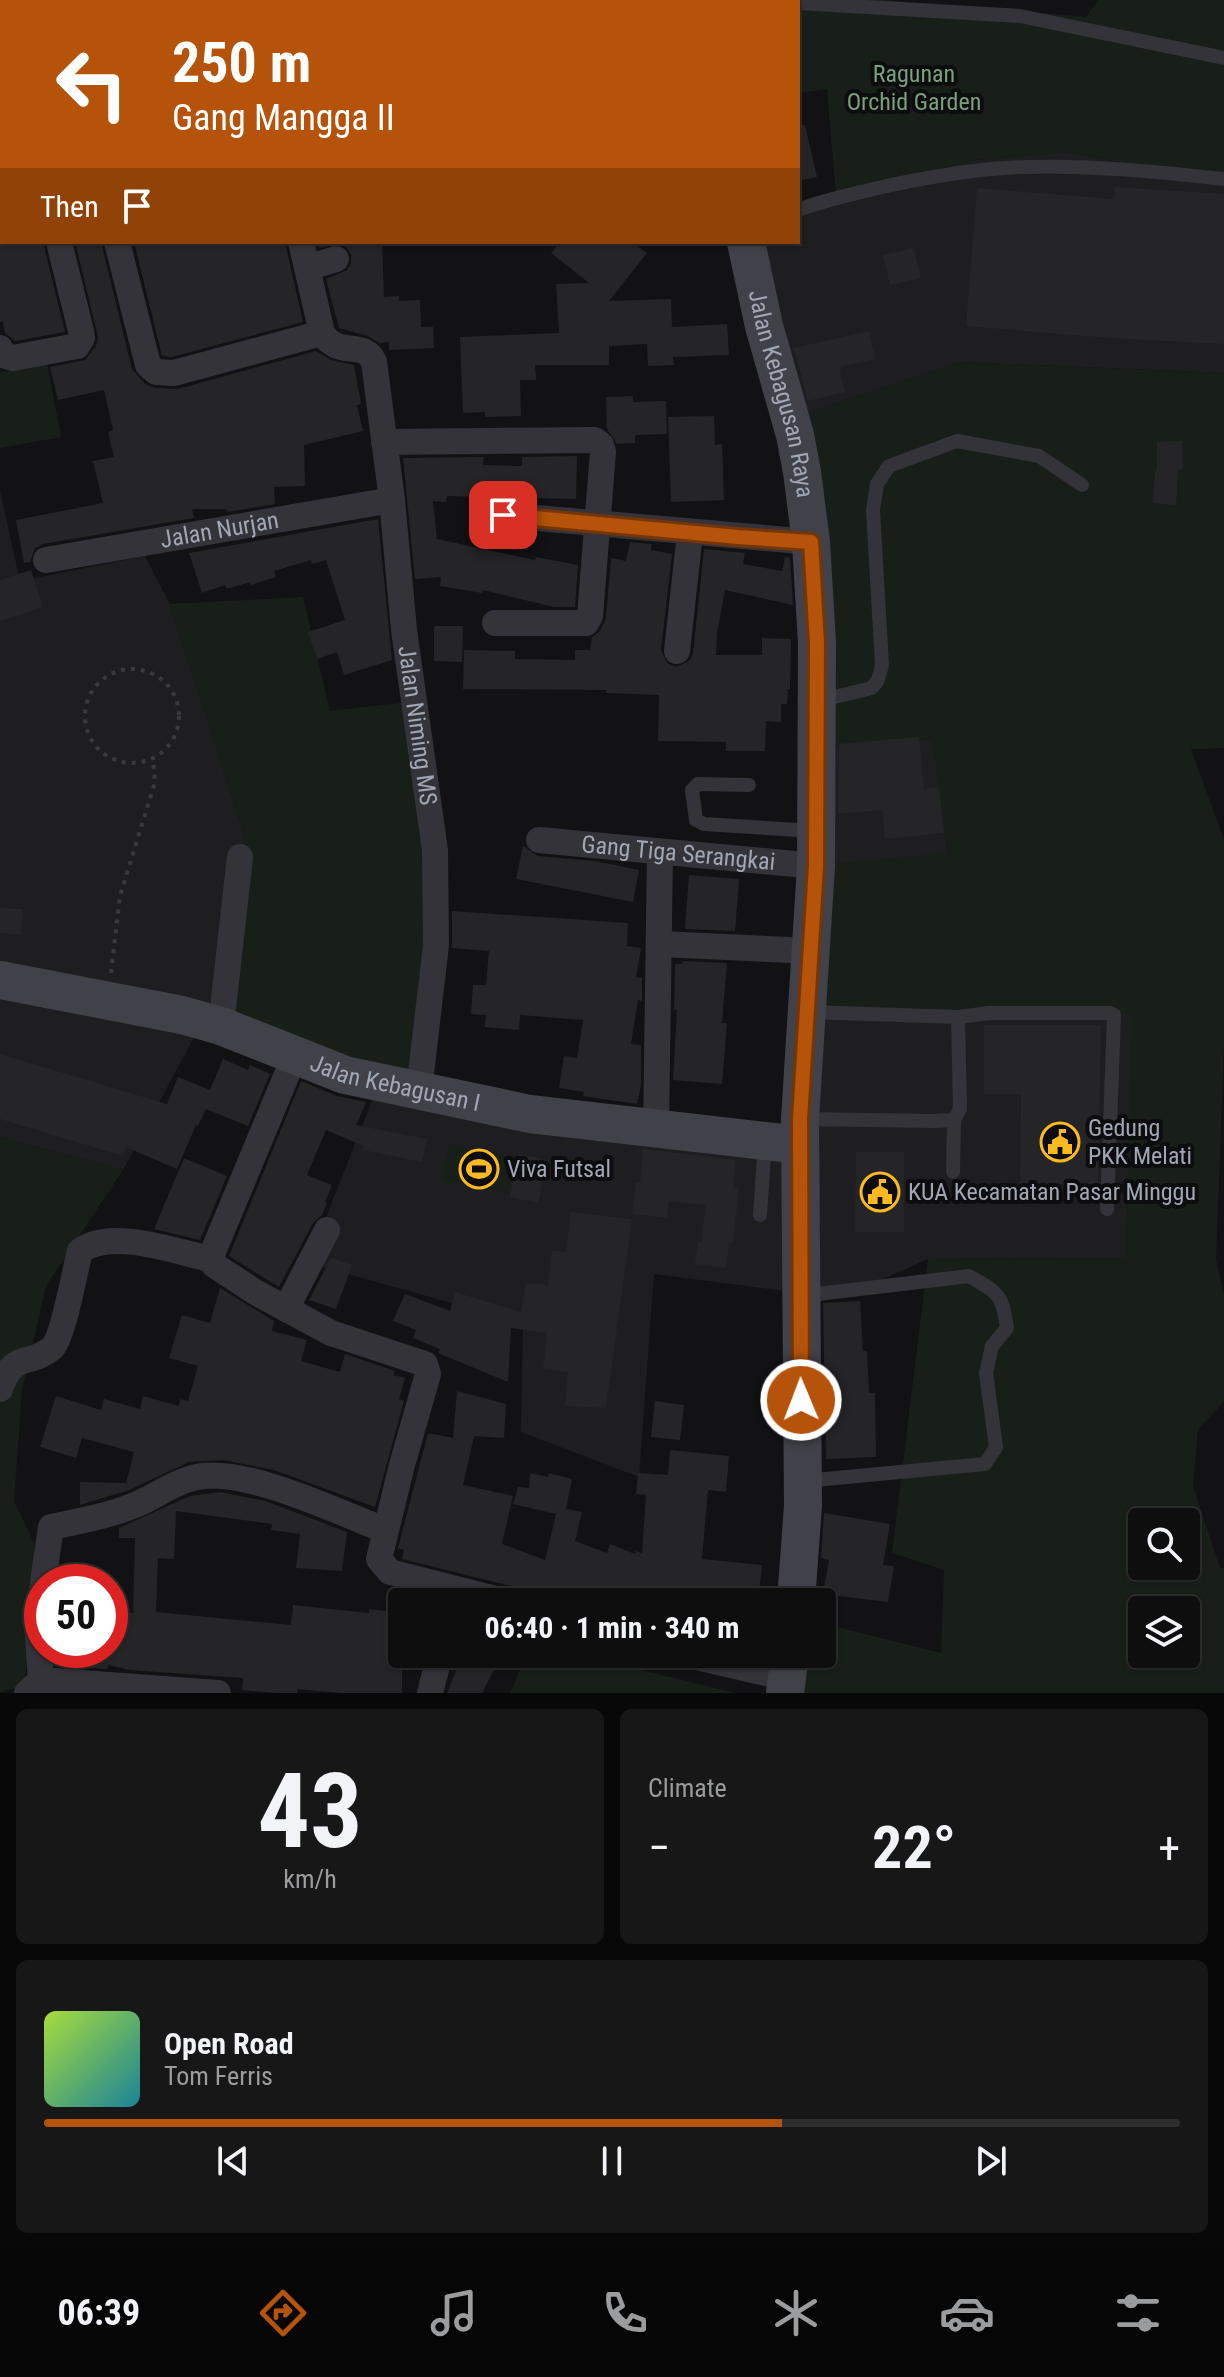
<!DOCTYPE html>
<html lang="en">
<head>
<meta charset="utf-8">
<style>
	body { margin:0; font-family:"Roboto Condensed",sans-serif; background:#171718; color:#f1f3f6; height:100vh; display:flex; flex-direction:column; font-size:30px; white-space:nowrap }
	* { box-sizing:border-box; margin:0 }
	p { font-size:26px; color:#9b9c9e }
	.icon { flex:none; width:44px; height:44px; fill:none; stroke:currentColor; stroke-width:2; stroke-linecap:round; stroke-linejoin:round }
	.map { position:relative; height:1693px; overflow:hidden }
	.details { display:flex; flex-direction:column; gap:16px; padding:16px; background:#080808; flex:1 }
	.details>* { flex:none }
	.hud { position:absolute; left:0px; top:0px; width:800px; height:244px; box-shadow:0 2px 6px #0004,0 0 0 2px #2e2e2f; background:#b45309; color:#fff; overflow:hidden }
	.controls { position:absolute; left:1128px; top:1508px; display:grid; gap:16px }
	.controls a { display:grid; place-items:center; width:72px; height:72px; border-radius:8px; background:#0e0e0f; box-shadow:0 2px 6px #0004,0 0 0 2px #2e2e2f; font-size:40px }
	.speed { position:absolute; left:24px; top:1564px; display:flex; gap:16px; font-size:40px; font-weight:700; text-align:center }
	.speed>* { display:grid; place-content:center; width:104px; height:104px; border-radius:50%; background:#0e0e0f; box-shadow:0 2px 6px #0004,0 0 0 2px #2e2e2f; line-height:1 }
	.speed .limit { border:12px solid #d22; background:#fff; color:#111 }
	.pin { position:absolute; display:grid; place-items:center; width:68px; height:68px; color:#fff; margin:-34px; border-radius:16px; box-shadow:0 4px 12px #0006 }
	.me { position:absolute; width:88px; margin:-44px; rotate:359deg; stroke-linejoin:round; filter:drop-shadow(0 0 6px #0008) }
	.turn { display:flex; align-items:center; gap:28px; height:168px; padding:0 40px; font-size:36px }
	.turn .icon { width:104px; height:104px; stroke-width:2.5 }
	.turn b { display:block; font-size:56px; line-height:68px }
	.then { display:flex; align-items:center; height:76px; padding:0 40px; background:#0003; gap:16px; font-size:30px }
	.big { font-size:60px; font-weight:700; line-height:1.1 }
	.details .tile { flex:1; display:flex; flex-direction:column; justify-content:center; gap:12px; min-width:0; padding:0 28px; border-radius:12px; background:#171718 }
	.details .dial { align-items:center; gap:0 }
	.dial b { font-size:104px; line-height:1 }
	.song { display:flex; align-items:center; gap:24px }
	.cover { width:96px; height:96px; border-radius:12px; background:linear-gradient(135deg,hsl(80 70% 55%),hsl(190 70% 35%)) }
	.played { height:8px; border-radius:4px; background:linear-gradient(90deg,#b45309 65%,#2e2e2f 65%) }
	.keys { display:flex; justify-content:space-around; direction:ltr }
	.heat { display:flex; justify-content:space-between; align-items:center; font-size:44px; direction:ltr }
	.details .tiles { flex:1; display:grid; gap:16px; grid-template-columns:1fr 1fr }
	.tile:last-child { grid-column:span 2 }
	.trip { position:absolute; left:388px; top:1588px; width:448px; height:80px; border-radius:8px; background:#0e0e0f; box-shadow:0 2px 6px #0004,0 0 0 2px #2e2e2f; font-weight:700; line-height:80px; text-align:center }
	.menu { display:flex; height:128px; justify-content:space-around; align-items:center; background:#060606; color:#9b9c9e }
	.menu .icon { width:56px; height:56px }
	.menu .on { color:#b45309 }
	.menu b { font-size:36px; color:#f1f3f6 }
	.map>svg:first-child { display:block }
	.built { fill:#1e1e21 }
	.green { fill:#181f19; fill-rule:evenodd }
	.building { fill:#252528 }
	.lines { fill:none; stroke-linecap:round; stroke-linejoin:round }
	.path { stroke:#393a40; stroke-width:4; stroke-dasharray:4 6; stroke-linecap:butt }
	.lane { stroke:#333339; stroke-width:14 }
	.street { stroke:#333339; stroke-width:26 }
	.secondary { stroke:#414249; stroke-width:38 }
	.route-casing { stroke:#753606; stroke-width:20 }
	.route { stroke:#b45309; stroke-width:14 }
	.labels { text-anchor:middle; stroke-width:8; stroke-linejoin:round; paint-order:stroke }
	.park-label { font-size:24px; fill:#78a17c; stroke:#0d0d0f }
	.street-label { font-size:24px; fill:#a2a7b5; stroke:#0d0d0f }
	.poi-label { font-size:24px; fill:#a2a7b5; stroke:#0d0d0f; text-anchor:start }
</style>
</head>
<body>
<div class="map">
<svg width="1224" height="1693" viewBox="0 0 1224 1693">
	<rect width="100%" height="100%" fill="#121214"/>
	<g class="built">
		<polygon points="1072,152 1224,186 1224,373 960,362 801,415 759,242 798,242 798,207 836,195 975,160"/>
		<polygon points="0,491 20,581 145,556 170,604 249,850 208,1011 123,1170 0,1137"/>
		<polygon points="933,739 948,854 822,865 829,745"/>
		<polygon points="820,1014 1133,1014 1126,1258 928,1259 840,1298 654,1274 639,1477 521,1432 523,1323 308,1263 383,1073 809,1142"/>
	</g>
	<g class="green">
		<polygon points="712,0 885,0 1086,17 1098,0 1224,0 1224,186 1072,152 974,160 836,195 827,89 798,93 798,2"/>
		<path d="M960,362L1224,373V748L1191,749L1224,840V1046L1216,1259L1224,1296V1402L1198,1429L1193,1486L1220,1568H1224V1693H787L792,1654H822V1623L941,1653L944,1570L892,1553L928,1259L1126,1258L1132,1014H820L822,865L948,853L932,739L829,745L801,415ZM1142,1522H1186V1566H1142ZM1142,1610H1186V1654H1142Z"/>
		<polygon points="47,363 61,437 0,448 0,372"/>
		<polygon points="303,597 330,711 409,702 428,835 434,1083 208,1011 249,850 170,604"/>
		<polygon points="0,1137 123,1170 46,1286 22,1390 14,1501 40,1556 24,1686 0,1692"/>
		<polygon points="449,1144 516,1158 509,1194 442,1180"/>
		<polygon points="527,1654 577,1654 735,1693 510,1693"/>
	</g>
	<g class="building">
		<polygon points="805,125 817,177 798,181 798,126"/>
		<polygon points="1115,187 1224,194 1224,344 1110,338 966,326 977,188 1114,199"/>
		<polygon points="0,242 43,242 65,332 15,341 5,333 3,321 0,322"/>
		<polygon points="75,242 101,242 132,369 145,384 155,388 178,389 316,351 331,360 354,365 361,404 357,405 363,431 304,445 305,486 274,487 275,504 228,512 226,509 192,509 194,518 43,544 35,548 30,562 24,563 16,520 103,503 93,461 114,457 108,432 113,430 104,390 58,400 50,367 85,360 96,346 98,337"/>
		<polygon points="134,242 285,242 303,322 172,357 162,356"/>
		<polygon points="317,242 382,242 384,297 399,296 399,301 420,300 421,327 433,327 434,348 389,350 389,342 379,343 368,336 339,328 326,279 347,270 351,263 351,255 347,248 340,244 319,248"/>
		<polygon points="560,242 632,242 647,253 609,301 671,299 672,327 727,324 729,355 673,357 674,365 648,366 647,344 609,346 609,365 535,365 536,380 520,380 521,416 485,417 485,412 463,413 460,337 559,333 556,284 589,283 551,253"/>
		<polygon points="914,248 921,278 890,285 883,255"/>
		<polygon points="869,331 875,359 839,367 845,392 808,401 794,348"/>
		<polygon points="633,396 633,402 666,401 667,434 635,435 635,443 617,444 607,429 606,397"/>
		<polygon points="714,416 715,445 722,444 724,500 671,502 668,417"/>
		<polygon points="1182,441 1183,469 1178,470 1176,505 1153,503 1155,471 1157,471 1157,442"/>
		<polygon points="577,456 576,499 447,496 446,502 433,501 437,539 535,560 536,557 578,565 575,607 554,607 483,590 482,593 440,586 441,577 415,579 403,458 484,457 483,465 522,466 522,457"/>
		<polygon points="378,519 392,660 344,675 337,652 317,659 308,632 345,620 326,560 312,564 311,560 274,571 276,577 251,585 250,582 227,589 225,585 202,593 189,553"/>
		<polygon points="630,542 652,544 651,550 672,554 661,650 667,663 676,667 689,661 693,654 704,549 745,553 743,564 782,571 785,557 790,558 793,605 725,590 717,633 716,655 762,655 762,638 791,639 790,689 788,689 787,704 781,704 781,722 766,721 765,751 726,751 726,742 658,741 659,695 606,693 606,690 463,689 464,650 515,651 515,659 575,660 575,650 590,650 592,637 600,631 606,618 611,558 626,561"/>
		<polygon points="31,570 43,607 0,621 0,580"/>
		<polygon points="434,626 463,626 462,662 434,661"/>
		<polygon points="919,737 924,789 939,787 944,833 885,839 882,810 838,814 839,744"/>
		<polygon points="523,846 538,856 595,861 639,870 633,902 516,879"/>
		<polygon points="689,875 739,879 735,931 685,929"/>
		<polygon points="0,908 23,909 21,935 0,933"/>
		<polygon points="452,911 628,923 627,946 641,948 636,977 642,978 642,1001 638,1000 631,1044 641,1045 641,1085 637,1104 583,1096 584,1092 559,1088 564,1056 577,1058 583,1020 520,1015 519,1030 485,1027 486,1015 471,1014 473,985 486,985 489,951 452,948"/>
		<polygon points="683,961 727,963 722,1023 727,1023 722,1084 673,1080 677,1010 674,1010 675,964 682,964"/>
		<polygon points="984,1025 1101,1025 1098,1184 1020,1184 1021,1094 984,1094"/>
		<polygon points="0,1054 167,1104 178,1077 210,1090 223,1059 248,1070 250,1065 270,1074 248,1126 206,1109 198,1126 196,1125 177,1169 126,1147 123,1156 0,1119"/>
		<polygon points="301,1081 337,1096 366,1102 356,1125 427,1139 422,1162 363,1150 364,1146 326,1130 307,1175 332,1185 325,1202 327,1203 322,1215 313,1223 279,1287 229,1256"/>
		<polygon points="643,1149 736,1160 733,1188 739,1188 733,1243 729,1243 726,1268 695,1264 698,1241 701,1242 706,1205 669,1201 667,1218 632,1214 636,1183 640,1183"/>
		<polygon points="856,1152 904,1152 904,1232 855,1232"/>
		<polygon points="519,1154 547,1160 538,1203 510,1197"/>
		<polygon points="184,1158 227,1176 200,1240 154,1229"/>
		<polygon points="571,1212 632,1219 606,1408 565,1406 568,1372 543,1369 547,1333 511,1328 508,1382 438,1353 440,1349 413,1338 416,1330 393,1321 405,1294 450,1311 455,1292 521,1312 526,1283 548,1285 552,1250 566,1252"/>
		<polygon points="331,1258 352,1265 336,1309 309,1300"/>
		<polygon points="220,1288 274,1321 272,1331 307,1340 301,1361 340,1372 345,1354 395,1371 393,1375 405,1378 399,1399 404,1401 375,1507 274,1470 223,1460 189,1462 129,1490 80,1505 80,1482 126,1483 134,1452 82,1438 76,1458 40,1447 56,1396 101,1410 104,1399 140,1409 143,1396 179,1406 180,1399 188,1401 198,1366 169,1358 182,1315 210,1323"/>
		<polygon points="860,1301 863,1351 867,1351 869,1393 875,1393 876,1457 826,1459 823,1303"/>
		<polygon points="457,1391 506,1404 504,1438 474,1436 463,1485 513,1496 502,1544 545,1560 556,1514 513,1504 518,1487 529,1488 530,1473 548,1477 549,1473 572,1479 566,1509 582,1512 575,1541 607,1553 610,1544 635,1554 636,1551 642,1553 646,1495 636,1494 638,1473 668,1475 670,1450 729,1456 726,1492 708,1490 702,1559 762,1565 758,1602 684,1596 682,1602 526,1602 523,1601 519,1591 511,1586 402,1559 404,1550 398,1548 428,1433 453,1438"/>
		<polygon points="655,1401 684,1405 680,1440 651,1437"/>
		<polygon points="221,1492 265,1501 347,1532 342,1571 296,1568 300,1534 271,1530 272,1524 176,1511 174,1559 158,1558 156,1612 291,1625 293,1605 369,1613 369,1609 402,1613 402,1693 341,1693 297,1689 297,1693 276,1693 242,1690 243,1678 130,1670 108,1665 107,1669 66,1666 70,1650 110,1650 110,1608 133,1613 135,1538 119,1538 119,1528 190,1496"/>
		<polygon points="824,1513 890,1524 883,1565 894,1566 888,1602 823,1594 829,1560 821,1558"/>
		<polygon points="463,1654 502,1654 482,1693 447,1693"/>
	</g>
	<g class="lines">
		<g class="path">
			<circle cx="132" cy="716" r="47"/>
			<polyline points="111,973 120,896 155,782 153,760"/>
		</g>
		<g class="lane">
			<polyline points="747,0 781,2"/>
			<polyline points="798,3 1020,16 1224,58"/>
			<path d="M798,210C821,201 845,196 869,190C921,178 974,168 1027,167C1092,165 1159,172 1224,179"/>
			<polyline points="818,701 872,688 878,680 882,665 873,510 877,484 889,466 957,441 1039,456 1082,485"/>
			<polyline points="749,785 698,784 692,790 696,820 704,824 813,831"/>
			<polyline points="958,1017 989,1013 1110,1013 1114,1015 1107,1209"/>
			<polyline points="802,1119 935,1121 954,1120 960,1109 958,1017 808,1012"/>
			<polyline points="953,1172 954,1120"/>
			<polyline points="760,1215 765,1141"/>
			<path d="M801,1296L969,1276C999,1293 1002,1294 1007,1328L992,1346L986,1373L996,1447L985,1464L804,1481"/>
		</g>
		<g class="street">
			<polyline points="227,0 227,2"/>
			<polyline points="0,28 2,28"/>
			<polyline points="0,209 2,209"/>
			<polyline points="117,242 148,365 156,372 174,373 322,333"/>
			<path id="s1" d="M301,242L322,333C339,359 364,339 374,362L392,500L404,630L435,850L436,945L419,1091"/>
			<polyline points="307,268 336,259"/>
			<polyline points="0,348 3,355 13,358 77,346 82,338 81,331 59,242"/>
			<polyline points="384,442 595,440 601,445 603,452 590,616 586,623 495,623"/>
			<polyline points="503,515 811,542"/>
			<path id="s2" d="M46,560L392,500"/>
			<polyline points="677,651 690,533"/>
			<path id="s3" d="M539,840L816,866"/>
			<polyline points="660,944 811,951"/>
			<polyline points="221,1026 240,857"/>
			<polyline points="295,1055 210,1259 214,1265 255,1292 331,1333 425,1364 428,1374 402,1465 379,1559 390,1572 507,1602"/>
			<polyline points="656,1130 660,852"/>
			<polyline points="286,1309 327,1230"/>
			<path d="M0,1389C14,1349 29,1368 52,1348C63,1338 75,1270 80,1251C112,1228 173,1251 210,1259"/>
			<path d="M43,1582L51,1527C80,1521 108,1516 135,1505C157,1496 178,1479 203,1476C251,1470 338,1512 385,1530"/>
			<polyline points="684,1654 787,1678"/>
			<polyline points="41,1680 37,1623 42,1590"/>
			<polyline points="27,1693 41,1680 218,1693"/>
			<polyline points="430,1693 440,1654"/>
		</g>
		<g class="secondary">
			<polyline points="698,0 699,2"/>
			<path id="s4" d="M746,242L764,326L795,435L802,472L811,542L817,643L816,866L800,1119L803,1505L796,1602"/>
			<path id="s5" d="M0,980L182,1015L221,1026L345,1075L530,1114L800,1145"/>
			<polyline points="785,1693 790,1654"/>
		</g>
	</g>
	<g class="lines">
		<g class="route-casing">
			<polyline id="route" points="503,515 738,537 811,542 817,643 816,866 800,1119 801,1400"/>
		</g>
		<use href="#route" class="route"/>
	</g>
	<defs>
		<g id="civic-ring" transform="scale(2)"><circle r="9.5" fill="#0d0d0f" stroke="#fbba22" stroke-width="1.5"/><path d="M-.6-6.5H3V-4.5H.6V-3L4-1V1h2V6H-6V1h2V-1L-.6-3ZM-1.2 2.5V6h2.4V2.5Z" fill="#fbba22"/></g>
		<g id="stadium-ring" transform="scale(2)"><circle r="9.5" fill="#0d0d0f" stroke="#fbba22" stroke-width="1.5"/><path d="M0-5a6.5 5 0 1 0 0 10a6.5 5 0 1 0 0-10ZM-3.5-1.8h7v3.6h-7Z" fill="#fbba22"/></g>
	</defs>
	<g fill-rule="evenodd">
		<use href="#civic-ring" x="1060" y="1142"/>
		<use href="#stadium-ring" x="479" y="1169"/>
		<use href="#civic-ring" x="880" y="1192"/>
	</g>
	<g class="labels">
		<g class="park-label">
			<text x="914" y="82">Ragunan<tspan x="914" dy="28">Orchid Garden</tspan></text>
		</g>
		<g class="street-label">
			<text dy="8" stroke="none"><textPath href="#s4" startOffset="156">Jalan Kebagusan Raya</textPath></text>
			<text dy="8" stroke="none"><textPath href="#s2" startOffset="176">Jalan Nurjan</textPath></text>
			<text dy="8" stroke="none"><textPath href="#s1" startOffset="522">Jalan Niming MS</textPath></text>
			<text dy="8" stroke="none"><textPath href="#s3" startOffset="140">Gang Tiga Serangkai</textPath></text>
			<text dy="8" stroke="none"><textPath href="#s5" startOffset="410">Jalan Kebagusan I</textPath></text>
		</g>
		<g class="poi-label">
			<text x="1088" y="1136">Gedung<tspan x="1088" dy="28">PKK Melati</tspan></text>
			<text x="507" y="1177">Viva Futsal</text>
			<text x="908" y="1200">KUA Kecamatan Pasar Minggu</text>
		</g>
	</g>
</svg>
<div class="controls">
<a><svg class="icon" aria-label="search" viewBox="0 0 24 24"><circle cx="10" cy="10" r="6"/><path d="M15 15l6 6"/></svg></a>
<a><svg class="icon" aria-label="layers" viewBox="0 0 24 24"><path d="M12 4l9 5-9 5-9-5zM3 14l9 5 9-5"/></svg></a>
</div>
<div class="speed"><div class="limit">50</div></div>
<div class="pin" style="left:503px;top:515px;background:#d93025"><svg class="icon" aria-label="arrive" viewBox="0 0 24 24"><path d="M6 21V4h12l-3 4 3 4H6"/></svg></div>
<svg class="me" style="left:801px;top:1400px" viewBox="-20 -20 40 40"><circle r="17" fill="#b45309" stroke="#fff" stroke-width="3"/><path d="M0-11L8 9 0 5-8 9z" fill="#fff"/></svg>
<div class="trip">06:40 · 1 min · 340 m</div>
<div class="hud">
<div class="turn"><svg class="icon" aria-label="left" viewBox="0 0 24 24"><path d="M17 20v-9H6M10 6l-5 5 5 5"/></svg><div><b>250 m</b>Gang Mangga II</div></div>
<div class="then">Then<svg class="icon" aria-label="arrive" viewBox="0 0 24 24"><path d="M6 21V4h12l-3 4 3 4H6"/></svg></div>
</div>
</div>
<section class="details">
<div class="tiles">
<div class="tile dial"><b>43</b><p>km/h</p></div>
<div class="tile"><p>Climate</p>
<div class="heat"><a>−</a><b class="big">22°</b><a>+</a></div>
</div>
<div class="tile">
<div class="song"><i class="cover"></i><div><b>Open Road</b><p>Tom Ferris</p></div></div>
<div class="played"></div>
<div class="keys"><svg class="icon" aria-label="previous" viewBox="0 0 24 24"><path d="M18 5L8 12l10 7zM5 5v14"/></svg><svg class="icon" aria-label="pause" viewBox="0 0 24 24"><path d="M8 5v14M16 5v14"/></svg><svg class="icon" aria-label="next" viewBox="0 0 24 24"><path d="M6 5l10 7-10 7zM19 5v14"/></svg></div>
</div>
</div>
</section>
<nav class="menu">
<b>06:39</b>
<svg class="icon on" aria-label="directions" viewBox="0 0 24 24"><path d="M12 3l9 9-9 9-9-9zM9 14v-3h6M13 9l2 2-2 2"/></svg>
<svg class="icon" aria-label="music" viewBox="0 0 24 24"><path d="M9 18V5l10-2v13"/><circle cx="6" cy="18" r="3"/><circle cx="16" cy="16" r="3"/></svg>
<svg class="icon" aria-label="phone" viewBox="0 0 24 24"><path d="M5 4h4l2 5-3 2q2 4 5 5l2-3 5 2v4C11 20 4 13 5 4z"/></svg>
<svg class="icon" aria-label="climate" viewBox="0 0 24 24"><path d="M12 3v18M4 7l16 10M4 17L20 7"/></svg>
<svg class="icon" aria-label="car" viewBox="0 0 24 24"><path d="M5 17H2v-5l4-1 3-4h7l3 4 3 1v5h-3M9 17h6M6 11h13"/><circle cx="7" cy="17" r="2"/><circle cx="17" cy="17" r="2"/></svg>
<svg class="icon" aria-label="filters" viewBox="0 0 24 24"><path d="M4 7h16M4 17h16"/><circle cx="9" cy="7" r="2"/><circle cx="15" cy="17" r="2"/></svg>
</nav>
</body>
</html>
